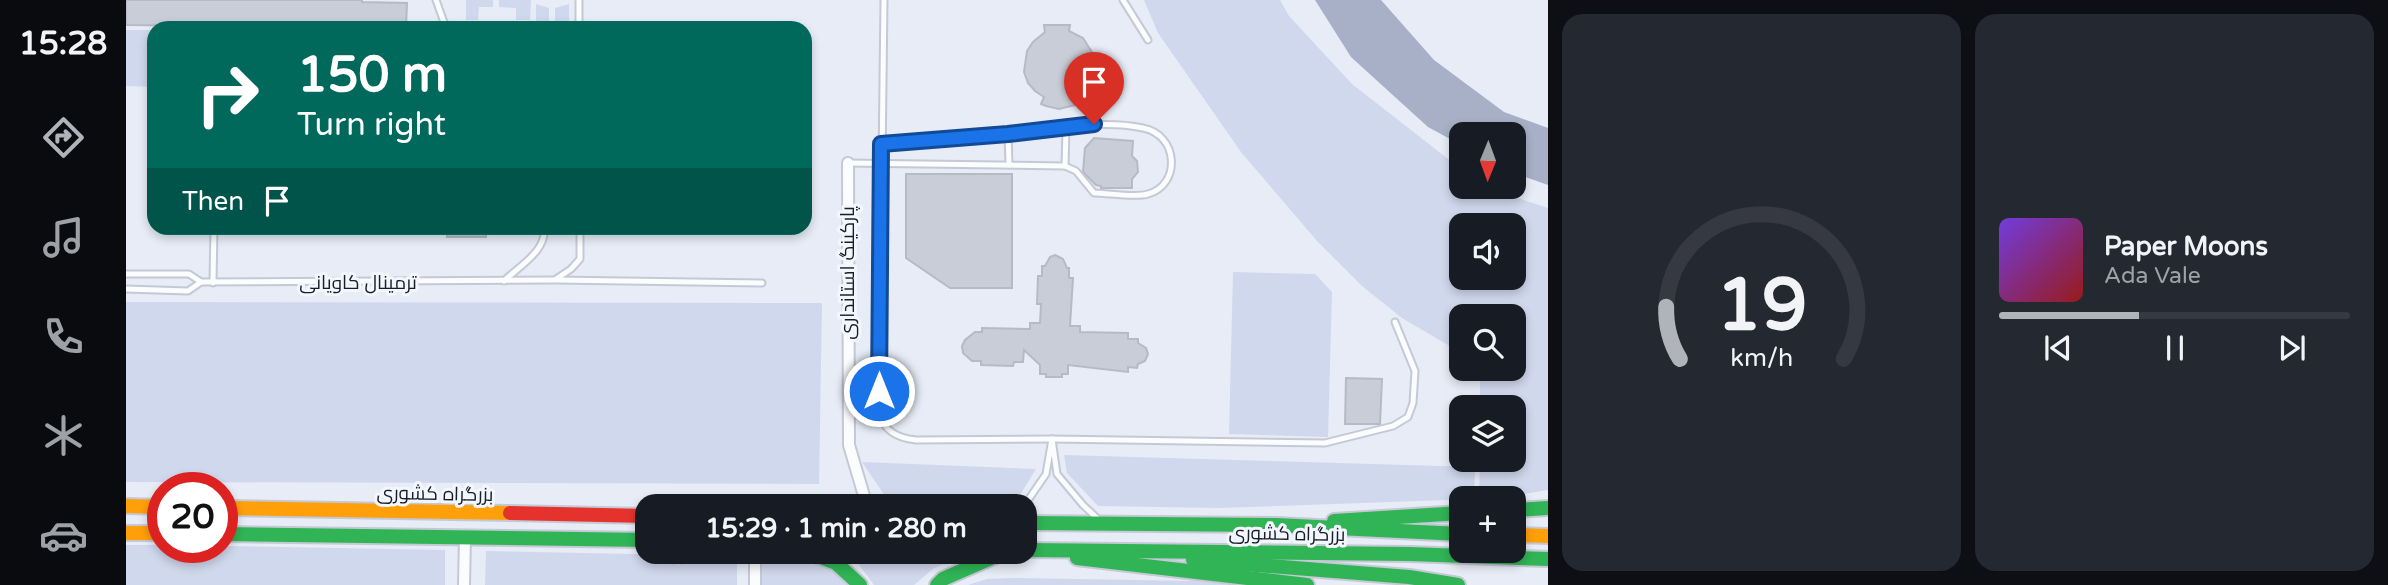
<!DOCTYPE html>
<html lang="en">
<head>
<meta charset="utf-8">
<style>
	body { margin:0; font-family:"Varela Round",Cairo,sans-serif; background:#242831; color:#f1f3f6; height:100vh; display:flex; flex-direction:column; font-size:26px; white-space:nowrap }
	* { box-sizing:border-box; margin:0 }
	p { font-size:23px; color:#9ea1a6 }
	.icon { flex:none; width:38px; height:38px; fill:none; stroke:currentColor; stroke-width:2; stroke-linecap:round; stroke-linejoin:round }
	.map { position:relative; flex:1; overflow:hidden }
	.sheet { display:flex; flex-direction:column; gap:14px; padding:14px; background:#0d0f14; width:840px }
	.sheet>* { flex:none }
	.hud { position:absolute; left:21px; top:21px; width:665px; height:214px; border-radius:21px; box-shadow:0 4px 10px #0003; background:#00695c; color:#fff; overflow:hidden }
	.needle { width:46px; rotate:181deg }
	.fabs { position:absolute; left:1323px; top:122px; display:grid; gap:14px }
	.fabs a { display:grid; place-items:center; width:77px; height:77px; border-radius:14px; background:#171b24; box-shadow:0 4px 10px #0003; font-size:35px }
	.speed { position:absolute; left:21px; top:472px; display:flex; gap:14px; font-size:35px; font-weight:700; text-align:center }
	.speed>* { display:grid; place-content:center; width:91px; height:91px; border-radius:50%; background:#171b24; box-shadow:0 4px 10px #0003; line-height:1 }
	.speed .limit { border:10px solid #d22; background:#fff; color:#111 }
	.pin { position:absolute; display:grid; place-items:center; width:60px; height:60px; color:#fff; margin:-72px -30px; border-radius:50% 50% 50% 0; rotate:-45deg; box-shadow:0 0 7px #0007 }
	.pin .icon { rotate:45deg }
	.me { position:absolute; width:77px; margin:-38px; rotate:0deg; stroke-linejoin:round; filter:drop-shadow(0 0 5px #0008) }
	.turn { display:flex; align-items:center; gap:24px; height:147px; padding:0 35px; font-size:32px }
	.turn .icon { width:91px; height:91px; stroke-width:2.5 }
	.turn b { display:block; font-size:49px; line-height:60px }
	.then { display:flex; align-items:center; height:66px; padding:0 35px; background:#0003; gap:14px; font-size:26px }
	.sheet .card { flex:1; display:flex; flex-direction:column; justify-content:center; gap:10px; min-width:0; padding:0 24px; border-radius:21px; background:#242831 }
	.sheet .dial { align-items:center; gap:0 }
	.dial svg { height:182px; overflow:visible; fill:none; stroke:#363941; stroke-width:7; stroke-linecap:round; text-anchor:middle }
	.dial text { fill:#f1f3f6; stroke:none }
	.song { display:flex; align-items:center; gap:21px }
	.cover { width:84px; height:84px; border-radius:10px; background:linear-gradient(135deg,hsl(260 70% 55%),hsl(0 70% 35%)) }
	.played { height:7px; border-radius:4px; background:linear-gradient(90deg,#b0b3ba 40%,#363941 40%) }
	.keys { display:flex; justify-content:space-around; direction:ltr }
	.sheet .tiles { flex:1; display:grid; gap:14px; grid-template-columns:repeat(2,1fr) }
	.trip { position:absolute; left:509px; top:494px; width:402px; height:70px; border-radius:21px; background:#171b24; box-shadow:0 4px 10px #0003; font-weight:800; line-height:70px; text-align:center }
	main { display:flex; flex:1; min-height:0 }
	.tabs { display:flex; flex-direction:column; width:126px; justify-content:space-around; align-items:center; background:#090b0e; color:#9ea1a6 }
	.tabs .icon { width:49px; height:49px }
	.tabs .current { color:#b0b3ba }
	.tabs b { font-size:32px; color:#f1f3f6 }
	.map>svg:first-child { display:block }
	.green { fill:#d0d8ed; fill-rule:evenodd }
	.water { fill:#a7b0c7 }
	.building { fill:#c9cdd8; stroke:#b6bac6; stroke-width:2 }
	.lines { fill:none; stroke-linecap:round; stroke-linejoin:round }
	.lane-casing { stroke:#c5c9d5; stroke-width:9 }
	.street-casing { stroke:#c5c9d5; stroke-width:14 }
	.fast-casing { stroke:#c5c9d5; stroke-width:18 }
	.slow-casing { stroke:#c5c9d5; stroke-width:18 }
	.jam-casing { stroke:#c5c9d5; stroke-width:18 }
	.path { stroke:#d2d3d7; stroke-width:2; stroke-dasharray:3.5 5; stroke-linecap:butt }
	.lane { stroke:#fbfcfe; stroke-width:5 }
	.street { stroke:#fbfcfe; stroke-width:10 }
	.fast { stroke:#30b455; stroke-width:14 }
	.slow { stroke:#ff9f0a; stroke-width:14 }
	.jam { stroke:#e5322d; stroke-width:14 }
	.route-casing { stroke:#114b97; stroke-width:18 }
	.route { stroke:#1a73e8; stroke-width:12 }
	.labels { text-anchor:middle; stroke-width:6; stroke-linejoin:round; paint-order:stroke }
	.street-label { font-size:19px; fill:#181d29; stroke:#f3f6fd }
</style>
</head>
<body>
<main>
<nav class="tabs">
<b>15:28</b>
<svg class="icon current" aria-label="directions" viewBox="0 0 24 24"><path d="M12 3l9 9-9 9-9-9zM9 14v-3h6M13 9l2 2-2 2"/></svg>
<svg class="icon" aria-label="music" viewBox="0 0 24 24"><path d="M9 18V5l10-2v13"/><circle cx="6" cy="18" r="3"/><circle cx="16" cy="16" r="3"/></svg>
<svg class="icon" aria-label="phone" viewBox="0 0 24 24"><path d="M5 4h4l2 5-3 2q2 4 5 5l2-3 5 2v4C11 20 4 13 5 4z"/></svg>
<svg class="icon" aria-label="climate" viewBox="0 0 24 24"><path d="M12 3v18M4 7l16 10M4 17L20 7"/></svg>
<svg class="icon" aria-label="car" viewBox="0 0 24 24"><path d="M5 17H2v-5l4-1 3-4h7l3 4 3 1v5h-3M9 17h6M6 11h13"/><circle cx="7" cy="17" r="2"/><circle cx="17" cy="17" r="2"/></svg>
</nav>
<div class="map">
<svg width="1422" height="585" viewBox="0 0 1422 585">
	<rect width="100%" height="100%" fill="#e7ecf7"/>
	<g class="green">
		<polygon points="340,0 367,0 367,7 353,7 352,20 340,20"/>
		<polygon points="373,0 405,0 404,20 390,20 390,8 373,7"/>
		<path d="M1018,0H1154L1163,16L1226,84L1335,169V187H1365L1373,192L1422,208V490L1392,495H1353L1354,460H1388V408H1354V369H1388V317H1335V348L1322,345L1276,318L1236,286L1191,241L1115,152L1032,33ZM1335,226H1388V278H1335Z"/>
		<polygon points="410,4 423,8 423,28 410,28"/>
		<polygon points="443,4 443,28 429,28 429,8"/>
		<polygon points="0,30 28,30 28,87 0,86"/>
		<polygon points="1107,272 1189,274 1206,292 1202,437 1103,434"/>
		<polygon points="0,302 696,303 693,484 0,482"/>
		<polygon points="938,455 1349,467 1348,499 1093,508 972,506 941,473"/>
		<polygon points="736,462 910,469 894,495 879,506 765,505"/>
		<polygon points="0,545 37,545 37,548 96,546 319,550 319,585 0,585"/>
		<polygon points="360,551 611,556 611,585 359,585"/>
		<path d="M635,551C668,551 702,560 723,585H635Z"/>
		<polygon points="712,553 832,558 808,568 788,585 748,585 731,562"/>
		<polygon points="884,578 1070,581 1105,585 842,585 861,579"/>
	</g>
	<polygon class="water" points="1189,0 1255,0 1308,60 1378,112 1422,128 1422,185 1388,173 1388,135 1335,135 1335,145 1302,127 1225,57"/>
	<g class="building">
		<polygon points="0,0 236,0 236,2 281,3 280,28 0,25"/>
		<polygon points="918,25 944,25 943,31 957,38 969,57 969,68 967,80 960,89 947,100 949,105 933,109 920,106 915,104 918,97 909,91 902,83 898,72 901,51 907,42 919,32"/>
		<polygon points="968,138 1007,141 1006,156 1011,161 1012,172 1006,179 1006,188 975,188 975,186 970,185 957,172 959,148"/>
		<polygon points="780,174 886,174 886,288 824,288 780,258"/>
		<polygon points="322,228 360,228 360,237 321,237"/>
		<polygon points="929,255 937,259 941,268 943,268 943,278 947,278 944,326 954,326 954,332 1002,333 1002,339 1012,339 1012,343 1020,348 1022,354 1019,361 1012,364 1011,368 1002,367 1002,372 942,365 942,374 936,374 936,377 920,377 920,374 914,374 914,365 898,350 897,362 888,362 887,366 855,365 855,361 846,361 837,353 836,346 839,340 849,332 856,332 856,328 904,329 904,323 914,323 915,304 911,304 912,276 916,276 916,266 919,266 924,257"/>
		<polygon points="1220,378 1256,379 1254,424 1219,424"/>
	</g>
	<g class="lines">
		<g class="lane-casing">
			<g id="lane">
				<polyline points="310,0 320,28"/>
				<polyline points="453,0 453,28"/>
				<path d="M758,0L753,411C757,431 771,438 790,440L926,439L1199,443L1267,426L1282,417L1287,403L1289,371L1269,322"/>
				<polyline points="997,0 1022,40"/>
				<polyline points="882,134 883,165"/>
				<path d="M722,163L939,166L950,171L968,193C982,193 1009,198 1022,194C1055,185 1053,135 1017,128C973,119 928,130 884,134C841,139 798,141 755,144"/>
				<polyline points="939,166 940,128"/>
				<polyline points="0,274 63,274 75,282"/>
				<polyline points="430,279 445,269 454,259 454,228"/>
				<path d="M378,281C393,266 421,251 418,228"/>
				<polyline points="87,283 88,228"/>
				<polyline points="0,289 62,291 75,282 429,280 636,283"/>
				<polyline points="898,506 920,474 926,439 931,474 957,505 971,518"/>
			</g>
		</g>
		<g class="street-casing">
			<g id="street">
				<polyline points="722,163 723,445 741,506"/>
				<polyline points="338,585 339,537"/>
				<polyline points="629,585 629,551"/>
			</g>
		</g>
		<g class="fast-casing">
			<g id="fast">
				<polyline points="1388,510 1422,508"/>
				<polyline points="1208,521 1335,513"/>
				<polyline points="900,523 1150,525 1335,534"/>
				<polyline points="96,534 522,540"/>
				<polyline points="900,550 1284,554 1422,559"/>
				<polyline points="678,551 710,563 734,585"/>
				<polyline points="951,558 1181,585"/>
				<polyline points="1067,560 1283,577 1332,585"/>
				<polyline points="811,585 817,579 881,551"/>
			</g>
		</g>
		<g class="slow-casing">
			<g id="slow">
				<polyline points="0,506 37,507"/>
				<polyline points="96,508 384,513"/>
				<polyline points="0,533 37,533"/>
				<polyline points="1388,535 1422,536"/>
			</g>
		</g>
		<g class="jam-casing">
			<polyline id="jam" points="384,513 522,516"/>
		</g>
		<g class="path">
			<polyline points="532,505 544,506"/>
			<polyline points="543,551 543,565 557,564 557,551"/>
		</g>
		<use href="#lane" class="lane"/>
		<use href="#street" class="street"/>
		<use href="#fast" class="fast"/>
		<use href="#slow" class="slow"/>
		<use href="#jam" class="jam"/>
	</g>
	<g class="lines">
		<g class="route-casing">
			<polyline id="route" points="753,391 755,144 882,134 968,124"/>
		</g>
		<use href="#route" class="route"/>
	</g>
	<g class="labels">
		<g class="street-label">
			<text transform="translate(721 273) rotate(-90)" y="7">پارکینگ استانداری</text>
			<text x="232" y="289">ترمینال کاویانی</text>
			<text transform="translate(309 493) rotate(1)" y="7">بزرگراه کشوری</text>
			<text transform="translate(1161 533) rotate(1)" y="7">بزرگراه کشوری</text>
		</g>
	</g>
</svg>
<div class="fabs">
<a><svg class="needle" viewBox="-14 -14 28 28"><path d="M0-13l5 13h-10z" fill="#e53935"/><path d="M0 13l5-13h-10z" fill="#9ea1a6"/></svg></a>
<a><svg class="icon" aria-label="sound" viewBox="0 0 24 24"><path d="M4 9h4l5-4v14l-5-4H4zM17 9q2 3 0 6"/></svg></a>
<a><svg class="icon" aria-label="search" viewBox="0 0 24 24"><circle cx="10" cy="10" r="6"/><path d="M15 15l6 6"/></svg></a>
<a><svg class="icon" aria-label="layers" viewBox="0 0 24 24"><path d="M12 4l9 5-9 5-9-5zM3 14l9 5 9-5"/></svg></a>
<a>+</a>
</div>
<div class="speed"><div class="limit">20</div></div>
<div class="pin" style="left:968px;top:124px;background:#d93025"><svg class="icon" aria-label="arrive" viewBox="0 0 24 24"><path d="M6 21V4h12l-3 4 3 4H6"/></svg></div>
<svg class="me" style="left:753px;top:391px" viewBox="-20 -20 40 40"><circle r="17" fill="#1a73e8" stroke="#fff" stroke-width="3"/><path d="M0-11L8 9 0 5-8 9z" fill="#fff"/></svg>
<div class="trip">15:29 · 1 min · 280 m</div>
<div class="hud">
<div class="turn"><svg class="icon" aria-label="right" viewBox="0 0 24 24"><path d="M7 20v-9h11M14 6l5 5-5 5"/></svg><div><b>150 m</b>Turn right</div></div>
<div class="then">Then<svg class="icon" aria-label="arrive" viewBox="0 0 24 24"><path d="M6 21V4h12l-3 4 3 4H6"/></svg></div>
</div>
</div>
<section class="sheet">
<div class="tiles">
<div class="card dial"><svg viewBox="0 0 100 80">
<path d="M14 69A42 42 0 1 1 86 69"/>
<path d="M14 69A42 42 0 0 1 8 46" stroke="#b0b3ba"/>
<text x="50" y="56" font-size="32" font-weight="700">19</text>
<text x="50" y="72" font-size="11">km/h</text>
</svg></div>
<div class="card">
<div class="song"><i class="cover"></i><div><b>Paper Moons</b><p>Ada Vale</p></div></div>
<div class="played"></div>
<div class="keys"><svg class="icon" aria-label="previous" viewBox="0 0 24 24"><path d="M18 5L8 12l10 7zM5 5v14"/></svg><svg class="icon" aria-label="pause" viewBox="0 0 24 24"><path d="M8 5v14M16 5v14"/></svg><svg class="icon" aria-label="next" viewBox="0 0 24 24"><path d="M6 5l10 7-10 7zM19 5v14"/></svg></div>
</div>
</div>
</section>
</main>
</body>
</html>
